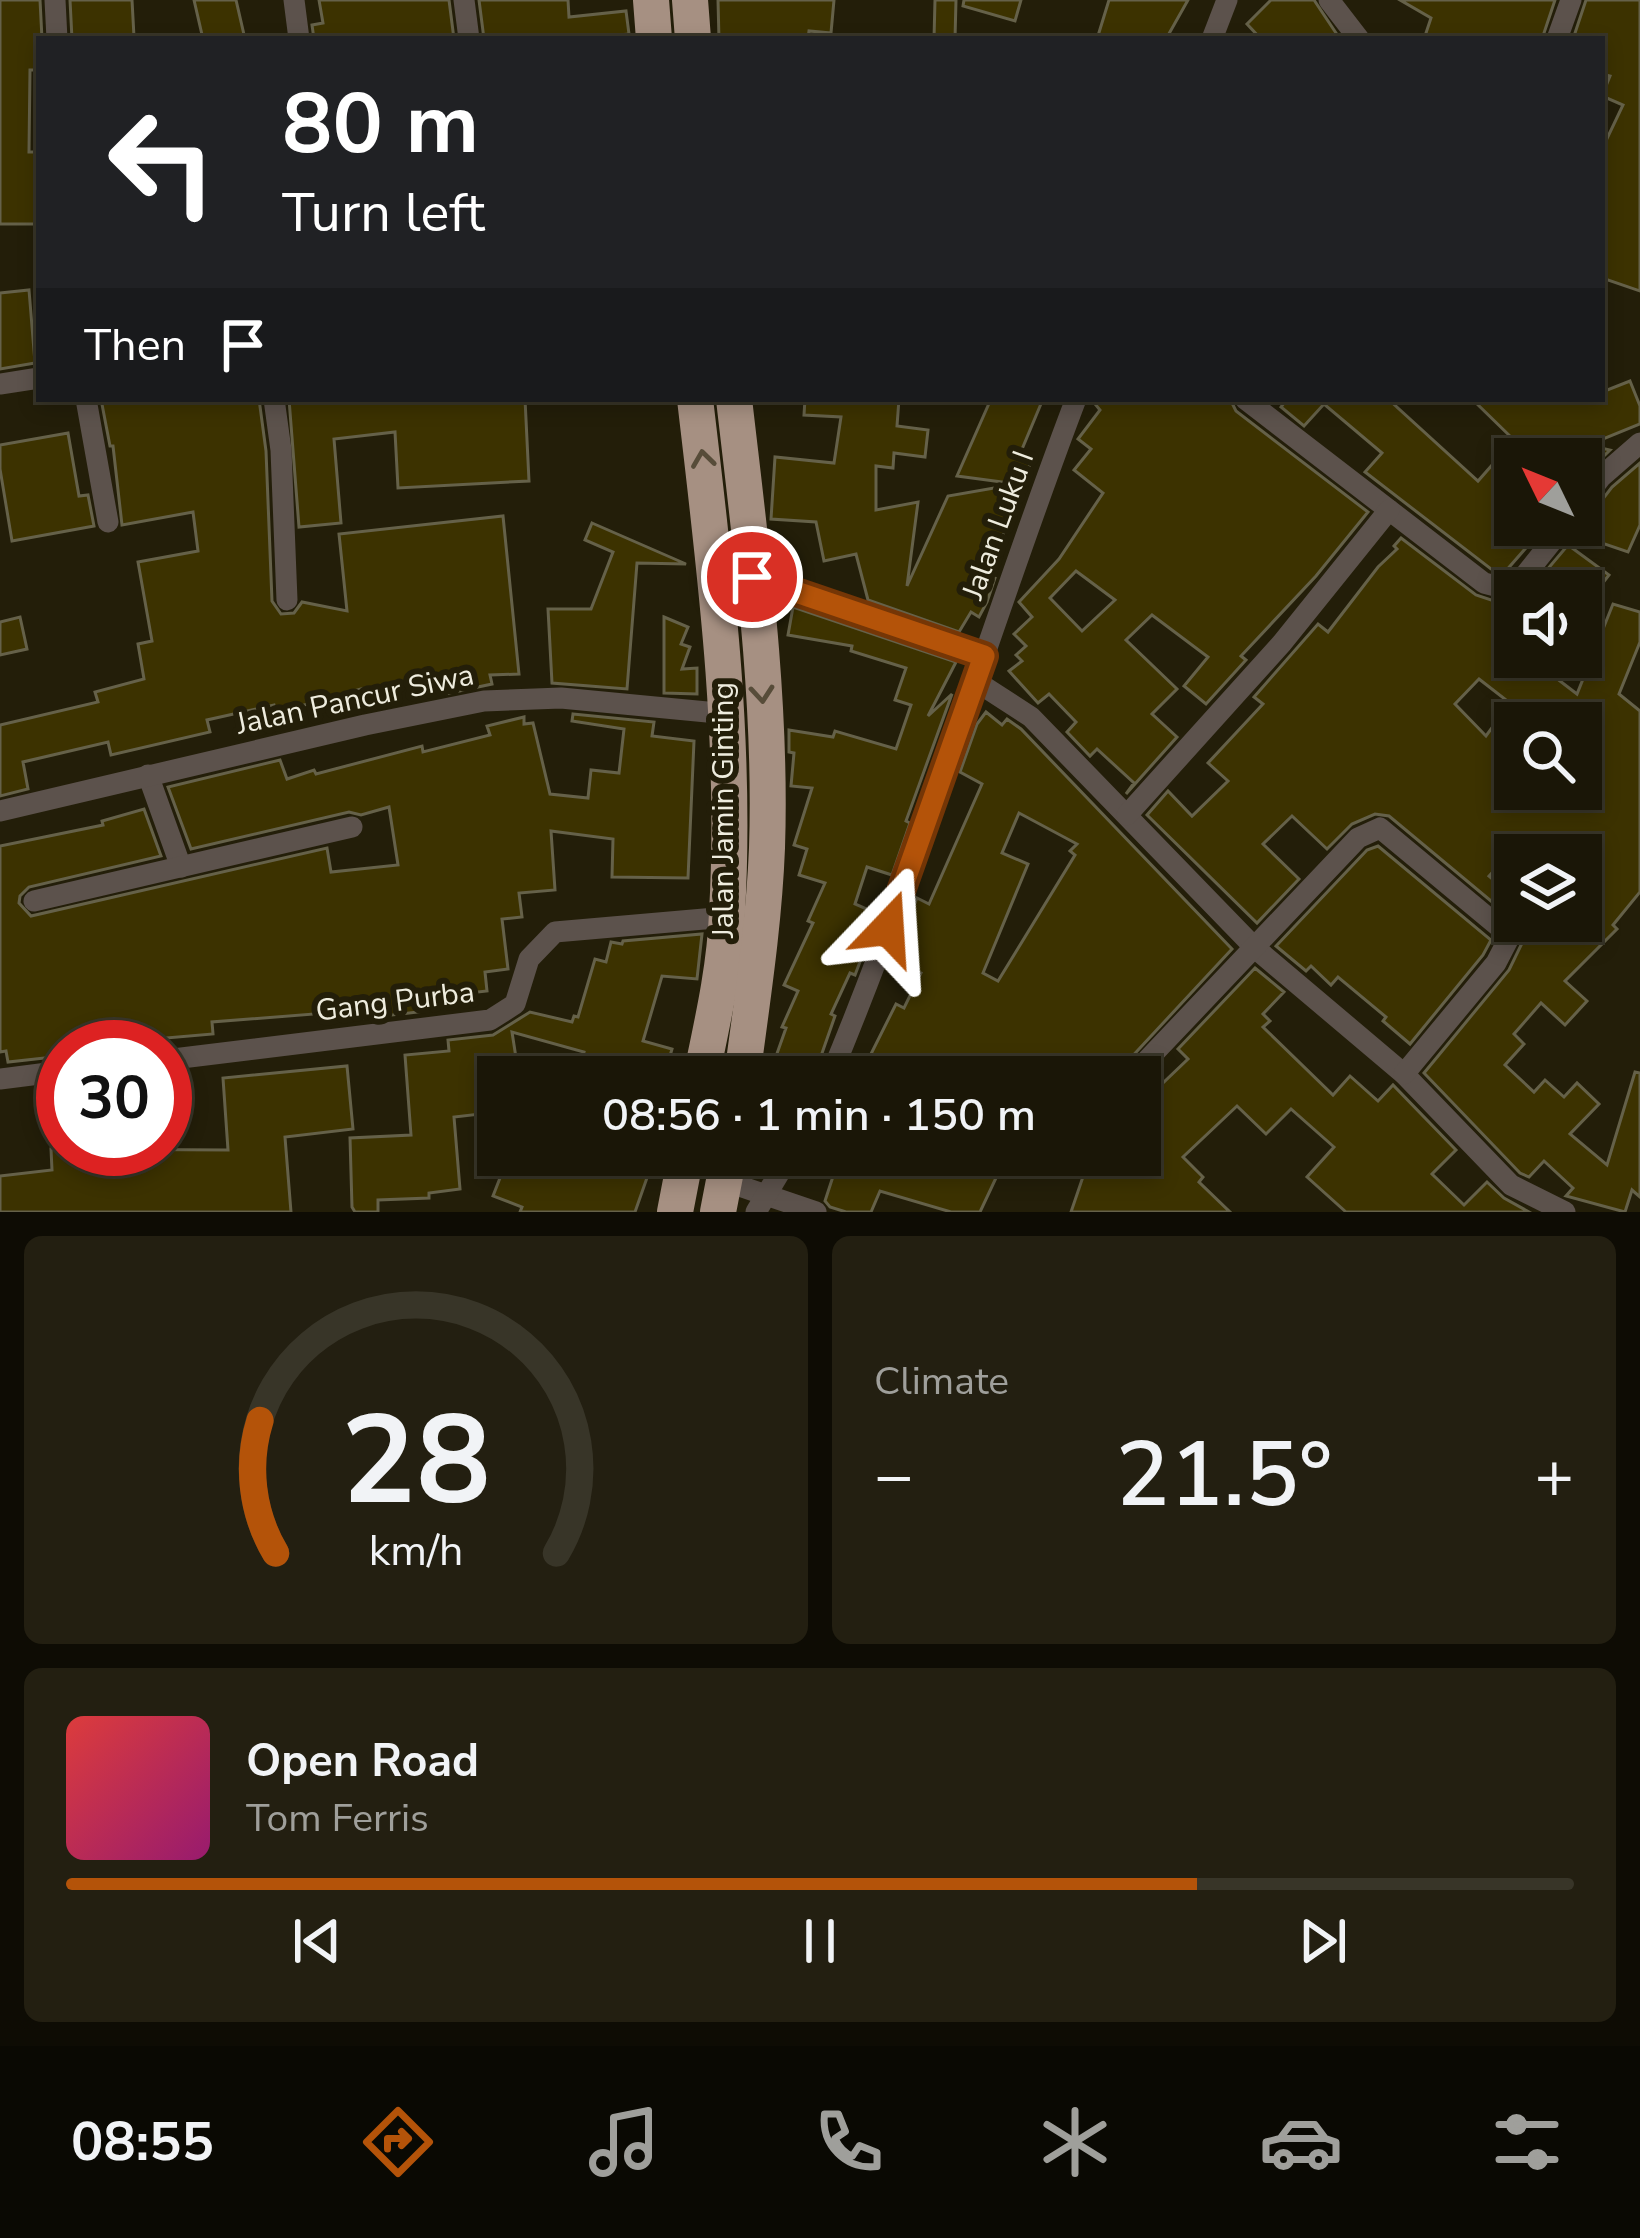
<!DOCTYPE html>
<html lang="en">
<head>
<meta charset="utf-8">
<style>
	body { margin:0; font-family:"Nunito Sans",sans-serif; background:#231f11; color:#f1f3f6; height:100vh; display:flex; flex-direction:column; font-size:45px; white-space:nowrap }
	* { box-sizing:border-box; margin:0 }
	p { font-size:39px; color:#9f9f9b }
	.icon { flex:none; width:66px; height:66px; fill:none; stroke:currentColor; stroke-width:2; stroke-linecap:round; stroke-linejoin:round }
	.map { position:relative; height:1212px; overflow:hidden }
	.panel { display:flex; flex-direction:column; gap:24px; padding:24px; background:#0e0c04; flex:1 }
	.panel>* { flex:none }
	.banner { position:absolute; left:36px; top:36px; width:1569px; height:366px; border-radius:0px; box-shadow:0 6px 18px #0003,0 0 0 3px #383528; background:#202124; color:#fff; overflow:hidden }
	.needle { width:78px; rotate:313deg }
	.controls { position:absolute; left:1494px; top:438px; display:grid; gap:24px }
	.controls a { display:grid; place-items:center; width:108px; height:108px; border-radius:0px; background:#1a1607; box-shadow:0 6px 18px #0003,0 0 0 3px #383528; font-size:60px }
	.speed { position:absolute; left:36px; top:1020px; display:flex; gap:24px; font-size:60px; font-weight:700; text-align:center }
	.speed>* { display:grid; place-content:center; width:156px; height:156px; border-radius:50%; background:#1a1607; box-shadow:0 6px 18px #0003,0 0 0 3px #383528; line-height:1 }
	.speed .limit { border:18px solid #d22; background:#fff; color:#111 }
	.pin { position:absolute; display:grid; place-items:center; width:102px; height:102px; color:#fff; margin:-51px; border:6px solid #fff; border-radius:50%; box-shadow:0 3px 12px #0007 }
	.me { position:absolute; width:132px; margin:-66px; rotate:20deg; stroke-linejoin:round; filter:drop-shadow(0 0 9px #0008) }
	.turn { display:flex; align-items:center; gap:42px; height:252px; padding:0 48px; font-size:54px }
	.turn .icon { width:156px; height:156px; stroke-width:2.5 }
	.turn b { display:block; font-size:84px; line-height:102px }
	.then { display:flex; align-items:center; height:114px; padding:0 48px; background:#0003; gap:24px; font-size:45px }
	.big { font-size:90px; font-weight:600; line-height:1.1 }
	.panel .widget { flex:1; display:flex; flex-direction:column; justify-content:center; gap:18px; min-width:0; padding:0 42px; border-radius:18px; background:#231f11 }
	.panel .dial { align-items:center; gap:0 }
	.dial svg { height:312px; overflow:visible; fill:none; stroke:#383528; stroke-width:7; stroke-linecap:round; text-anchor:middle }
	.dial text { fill:#f1f3f6; stroke:none }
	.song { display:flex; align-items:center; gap:36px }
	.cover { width:144px; height:144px; border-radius:18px; background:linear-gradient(135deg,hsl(0 70% 55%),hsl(320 70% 35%)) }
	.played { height:12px; border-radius:6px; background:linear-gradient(90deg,#b45309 75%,#383528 75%) }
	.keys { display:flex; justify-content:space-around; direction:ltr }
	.heat { display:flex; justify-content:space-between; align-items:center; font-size:66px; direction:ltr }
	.panel .tiles { flex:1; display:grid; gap:24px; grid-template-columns:1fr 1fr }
	.widget:last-child { grid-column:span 2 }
	.trip { position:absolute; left:477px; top:1056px; width:684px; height:120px; border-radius:0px; background:#1a1607; box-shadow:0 6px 18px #0003,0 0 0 3px #383528; font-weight:600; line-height:120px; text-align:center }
	.tabs { display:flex; height:192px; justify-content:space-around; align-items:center; background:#0a0903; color:#9f9f9b }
	.tabs .icon { width:84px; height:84px }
	.tabs .active { color:#b45309 }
	.tabs b { font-size:54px; color:#f1f3f6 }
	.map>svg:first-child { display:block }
	.building { fill:#3c3200; stroke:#656149; stroke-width:3; fill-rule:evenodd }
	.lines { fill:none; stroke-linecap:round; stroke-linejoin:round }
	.minor { stroke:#5c524c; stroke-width:21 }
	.trunk { stroke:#a69082; stroke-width:36 }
	.oneway { stroke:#574c39 }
	.route-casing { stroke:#753606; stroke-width:30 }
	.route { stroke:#b45309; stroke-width:21 }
	.labels { text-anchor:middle; stroke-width:12; stroke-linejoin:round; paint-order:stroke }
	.street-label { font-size:30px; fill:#eeecde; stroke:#231e09 }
</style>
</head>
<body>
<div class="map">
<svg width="1640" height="1212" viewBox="0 0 1640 1212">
	<rect width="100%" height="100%" fill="#231e09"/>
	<g class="building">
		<polygon points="0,0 40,0 42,39 39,70 30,70 29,152 39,152 39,224 0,224"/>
		<polygon points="70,0 132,0 134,37 72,39"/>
		<polygon points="194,0 236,0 245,39 203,39"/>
		<polygon points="319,0 449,0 454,39 314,39 312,25 323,23"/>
		<polygon points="479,0 568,0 569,17 626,11 629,34 579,39 484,39"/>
		<polygon points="718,0 834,0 831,33 809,31 808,39 719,39"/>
		<polygon points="935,0 956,0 955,39 934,39"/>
		<polygon points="964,0 1021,0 1015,21 963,6"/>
		<polygon points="1109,0 1188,0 1166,39 1097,39"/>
		<polygon points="1271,0 1314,0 1340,39 1261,39 1247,24"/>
		<polygon points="1400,0 1555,0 1542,39 1424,39 1431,18"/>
		<polygon points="1586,0 1640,0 1640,291 1602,278 1602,149 1623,105 1602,96 1610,76 1602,74 1602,39 1573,39"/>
		<polygon points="29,290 35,363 0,369 0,293"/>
		<polygon points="1630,381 1640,406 1640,424 1588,445 1610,450 1581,478 1581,459 1515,459 1515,484 1507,493 1515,501 1515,525 1546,525 1504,573 1491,569 1365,472 1382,453 1324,404 1304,426 1281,407 1287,399 1388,399 1478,481 1514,440 1472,399 1602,399 1602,392"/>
		<polygon points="101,399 259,399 266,451 272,601 281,614 294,613 302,602 347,611 339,534 503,516 519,674 490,675 492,684 445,694 413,696 410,682 361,689 276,713 274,705 207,720 210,732 111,755 108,742 23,762 28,789 0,796 0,725 98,702 95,692 144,679 138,644 152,641 138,562 198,551 193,512 122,525 113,446 110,446"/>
		<polygon points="289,399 525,399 529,481 398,488 395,432 334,439 341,523 299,527"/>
		<polygon points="805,399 899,399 897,426 928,430 925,457 894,453 893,468 876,466 876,510 918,502 907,586 948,496 1017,484 957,476 991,399 1043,399 1020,454 1032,459 1002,538 971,566 995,578 987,602 979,617 971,612 959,632 868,600 856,554 824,561 816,522 771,519 775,457 834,463 841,417 804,415"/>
		<path d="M1091,399H1230L1236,411L1368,512L1316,576L1241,656L1246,660L1206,704L1184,686L1208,657L1152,615L1126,640L1177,689L1152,714L1177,737L1126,794L1134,783L1097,749L1090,756L1067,732L1076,722L1049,694L1038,703L1009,671L1022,661L1016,655L1026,646L1014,634L1032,617L1019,602L1059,559L1103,493L1074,470L1091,449L1078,439L1100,410ZM1076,571L1115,600L1082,631L1050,598Z"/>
		<polygon points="68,433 79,496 88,495 94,526 12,541 0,469 0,445"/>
		<polygon points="1640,463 1640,525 1628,552 1581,536 1581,518 1592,513 1612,487"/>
		<polygon points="592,523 686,564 637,563 627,689 552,683 548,609 591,609 613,552 585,540"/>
		<path d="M1401,538L1476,595L1503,604L1515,602V657H1545L1539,665L1577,694L1613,604L1640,612V642L1619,694L1640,711V892L1613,925L1617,929L1565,981L1587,1001L1565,1025L1541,1003L1514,1034L1524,1044L1505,1065L1534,1092L1545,1080L1564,1097L1577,1083L1599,1104L1570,1134L1607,1165L1635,1072L1640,1073V1197L1632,1190L1625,1212L1566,1196L1573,1188L1544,1161L1529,1177L1520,1173L1424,1073L1509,970L1525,937L1515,921H1581V855H1508L1489,876L1515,898V921L1389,816L1375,814L1352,824L1327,849L1292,816L1263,844L1299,879L1257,923L1147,815L1168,791L1192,816L1228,781L1208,763L1263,704L1254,697L1318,624L1328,632L1378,567L1397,549L1394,546ZM1479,679L1510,703L1486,736L1455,704ZM1515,723H1581V789H1515Z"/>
		<polygon points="1568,545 1609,575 1581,611 1581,591 1529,591"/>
		<polygon points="793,607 956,662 928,716 952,694 906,821 910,823 892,875 867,867 855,904 878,914 855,975 850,973 831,1014 835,1016 814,1076 774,1062 786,1028 782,1027 798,991 784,985 813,923 808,921 825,883 799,875 807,849 794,845 812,788 791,786 794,753 789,752 789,730 833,737 835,731 896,749 911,705 895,700 906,668 851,651 852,646 788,635"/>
		<polygon points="20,617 27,649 0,655 0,622"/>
		<polygon points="664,617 688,627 681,644 690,647 682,669 697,668 697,694 664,693"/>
		<path d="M986,712L1002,725L1007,719L1021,729L1232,949L1113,1077H852L847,1075L855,1056L867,1062L896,1004L904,1008L921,973L892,960L917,898L929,904L982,784L960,772L977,724ZM1019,813L1077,844L1070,851L1075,855L998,981L983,973L1028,864L1002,853Z"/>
		<polygon points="573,714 654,722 652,736 694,741 688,878 612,877 613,839 551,831 555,890 519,893 522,917 502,919 508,969 485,972 487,991 425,998 427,1011 365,1018 364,1010 212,1022 213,1034 63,1047 63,1056 8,1062 6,1051 0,1052 0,846 103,825 102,821 144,809 161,856 29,887 20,896 19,903 31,916 327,848 331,872 398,865 389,807 361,815 349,812 191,849 168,787 280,760 287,779 314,770 316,774 422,746 423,752 490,735 487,726 524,717 524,724 533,723 550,794 588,798 591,770 619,773 624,729 572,721"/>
		<polygon points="1378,846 1491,940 1483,955 1410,1044 1383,1021 1386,1017 1338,977 1331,985 1311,966 1306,971 1276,946 1367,850"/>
		<polygon points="702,934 697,979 662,976 643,1041 672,1049 664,1077 577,1077 584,1052 512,1032 519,1077 498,1077 498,1112 454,1117 460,1189 429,1193 429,1198 378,1200 378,1212 355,1212 352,1207 350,1138 411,1135 405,1055 449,1051 448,1040 493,1035 530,1012 572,1022 574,1016 578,1017 595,959 606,962 611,942 622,944 623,941"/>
		<polygon points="1255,968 1284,992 1263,1014 1270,1021 1263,1027 1333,1095 1350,1076 1378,1101 1393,1085 1456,1150 1432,1174 1464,1205 1487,1182 1504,1198 1529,1212 1346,1212 1307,1177 1334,1147 1291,1109 1266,1134 1237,1106 1183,1157 1203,1177 1199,1182 1230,1212 1071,1212 1088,1162 1095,1155 1140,1155 1140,1105 1188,1059 1178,1049"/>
		<polygon points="347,1066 353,1129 285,1137 291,1212 0,1212 0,1176 52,1170 51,1149 228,1150 223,1078"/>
		<polygon points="509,1155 655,1155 635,1212 520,1212 522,1207 493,1196"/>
		<polygon points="840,1155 944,1155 996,1178 980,1212 951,1212 880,1191 871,1212 846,1212 830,1207 825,1201"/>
	</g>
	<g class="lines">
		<g class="minor">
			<polyline points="55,0 57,39"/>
			<polyline points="294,0 299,39"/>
			<polyline points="464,0 469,39"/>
			<polyline points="1329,0 1359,39"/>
			<polyline points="1212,39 1227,0"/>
			<polyline points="1557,39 1571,0"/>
			<polyline points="0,384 39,378"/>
			<polyline points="86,399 108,522"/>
			<polyline points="274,399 281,450 287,600"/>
			<polyline points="1245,399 1484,583 1507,589 1525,575 1565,525"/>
			<polyline points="1581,503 1601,477 1640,443"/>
			<polyline points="752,577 984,656"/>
			<polyline points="977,682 1031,717 1255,948 1404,1074 1511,1185 1565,1212"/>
			<polyline points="148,775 181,867"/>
			<polyline points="0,811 365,725 484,701 561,698 728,714"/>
			<polyline points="1127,815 1282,643 1389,510"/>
			<polyline points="34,901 352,827"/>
			<polyline points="165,1060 490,1020 515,1004 529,959 555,932 727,917"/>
			<polyline points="1133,1075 1358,838 1380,828 1510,936 1496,963 1404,1074"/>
			<path d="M830,1077C923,855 990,624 1076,399"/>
			<polyline points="0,1079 63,1071"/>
			<polyline points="725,1181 816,1212"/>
			<polyline points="756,1212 790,1155"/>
		</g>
		<g class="trunk">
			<polyline points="651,0 654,39"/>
			<polyline points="690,0 693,39"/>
			<path d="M695,399C715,570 737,740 727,913C725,968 712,1024 701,1077"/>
			<path d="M734,399C751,547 772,699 767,848C764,925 752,1001 742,1077"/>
			<polyline points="675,1212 686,1155"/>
			<polyline points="718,1212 729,1155"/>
		</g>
	</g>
	<defs><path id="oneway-chevron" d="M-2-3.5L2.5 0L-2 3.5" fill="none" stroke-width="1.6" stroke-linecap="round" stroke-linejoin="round" transform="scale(3)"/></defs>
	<g class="oneway">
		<use href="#oneway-chevron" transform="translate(703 459) rotate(-98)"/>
		<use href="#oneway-chevron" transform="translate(762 694) rotate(85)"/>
	</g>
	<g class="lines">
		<g class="route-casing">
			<polyline id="route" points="752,577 984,656 888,928"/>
		</g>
		<use href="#route" class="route"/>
	</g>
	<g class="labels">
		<g class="street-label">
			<text transform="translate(998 525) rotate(-70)" y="10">Jalan Luku I</text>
			<text transform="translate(355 699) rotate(-12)" y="10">Jalan Pancur Siwa</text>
			<text transform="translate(723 810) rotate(-90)" y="10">Jalan Jamin Ginting</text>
			<text transform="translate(395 1001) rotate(-7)" y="10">Gang Purba</text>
		</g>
	</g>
</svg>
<div class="controls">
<a><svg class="needle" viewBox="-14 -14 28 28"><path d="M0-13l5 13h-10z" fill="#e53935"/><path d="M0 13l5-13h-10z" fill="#9f9f9b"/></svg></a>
<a><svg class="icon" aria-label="sound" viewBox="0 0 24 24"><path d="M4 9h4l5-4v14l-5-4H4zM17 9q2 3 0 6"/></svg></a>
<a><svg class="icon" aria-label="search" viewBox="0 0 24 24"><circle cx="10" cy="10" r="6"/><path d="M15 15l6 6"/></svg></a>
<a><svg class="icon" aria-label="layers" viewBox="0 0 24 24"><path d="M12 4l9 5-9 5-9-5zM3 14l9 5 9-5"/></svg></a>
</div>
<div class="speed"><div class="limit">30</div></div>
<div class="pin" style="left:752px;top:577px;background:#d93025"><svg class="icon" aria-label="arrive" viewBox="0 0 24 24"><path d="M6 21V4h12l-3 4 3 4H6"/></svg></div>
<svg class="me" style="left:888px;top:928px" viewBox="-20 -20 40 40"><path d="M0-17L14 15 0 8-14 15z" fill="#b45309" stroke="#fff" stroke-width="4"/></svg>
<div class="trip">08:56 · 1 min · 150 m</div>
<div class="banner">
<div class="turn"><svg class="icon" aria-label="left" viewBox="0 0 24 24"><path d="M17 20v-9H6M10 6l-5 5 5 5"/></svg><div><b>80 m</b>Turn left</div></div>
<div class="then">Then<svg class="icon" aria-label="arrive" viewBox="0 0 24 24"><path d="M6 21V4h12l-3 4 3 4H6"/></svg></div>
</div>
</div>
<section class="panel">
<div class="tiles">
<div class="widget dial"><svg viewBox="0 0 100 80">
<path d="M14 69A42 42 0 1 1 86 69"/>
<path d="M14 69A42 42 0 0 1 10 35" stroke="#b45309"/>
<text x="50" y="56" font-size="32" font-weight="700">28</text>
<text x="50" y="72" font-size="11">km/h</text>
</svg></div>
<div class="widget"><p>Climate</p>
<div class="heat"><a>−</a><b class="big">21.5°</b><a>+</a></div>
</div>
<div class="widget">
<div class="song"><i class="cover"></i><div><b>Open Road</b><p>Tom Ferris</p></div></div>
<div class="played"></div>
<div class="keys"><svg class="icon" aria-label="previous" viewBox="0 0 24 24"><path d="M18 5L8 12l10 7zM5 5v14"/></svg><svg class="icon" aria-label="pause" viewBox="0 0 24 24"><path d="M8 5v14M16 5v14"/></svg><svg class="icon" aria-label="next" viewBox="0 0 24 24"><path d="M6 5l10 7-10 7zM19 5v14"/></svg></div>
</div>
</div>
</section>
<nav class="tabs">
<b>08:55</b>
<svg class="icon active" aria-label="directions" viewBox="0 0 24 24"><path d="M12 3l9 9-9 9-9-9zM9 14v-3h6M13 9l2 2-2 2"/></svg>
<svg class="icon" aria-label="music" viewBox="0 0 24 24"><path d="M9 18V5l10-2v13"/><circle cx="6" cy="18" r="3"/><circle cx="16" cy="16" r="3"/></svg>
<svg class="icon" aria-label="phone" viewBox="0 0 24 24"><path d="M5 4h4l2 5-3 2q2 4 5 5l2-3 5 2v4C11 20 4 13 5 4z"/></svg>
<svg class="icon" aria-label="climate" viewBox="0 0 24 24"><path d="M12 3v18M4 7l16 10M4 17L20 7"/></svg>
<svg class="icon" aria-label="car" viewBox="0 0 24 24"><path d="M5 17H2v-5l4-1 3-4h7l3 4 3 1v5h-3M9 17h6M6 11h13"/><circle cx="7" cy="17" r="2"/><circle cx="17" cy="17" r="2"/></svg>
<svg class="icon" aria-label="filters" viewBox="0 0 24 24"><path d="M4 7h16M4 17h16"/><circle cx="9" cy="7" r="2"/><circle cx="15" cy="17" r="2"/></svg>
</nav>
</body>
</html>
